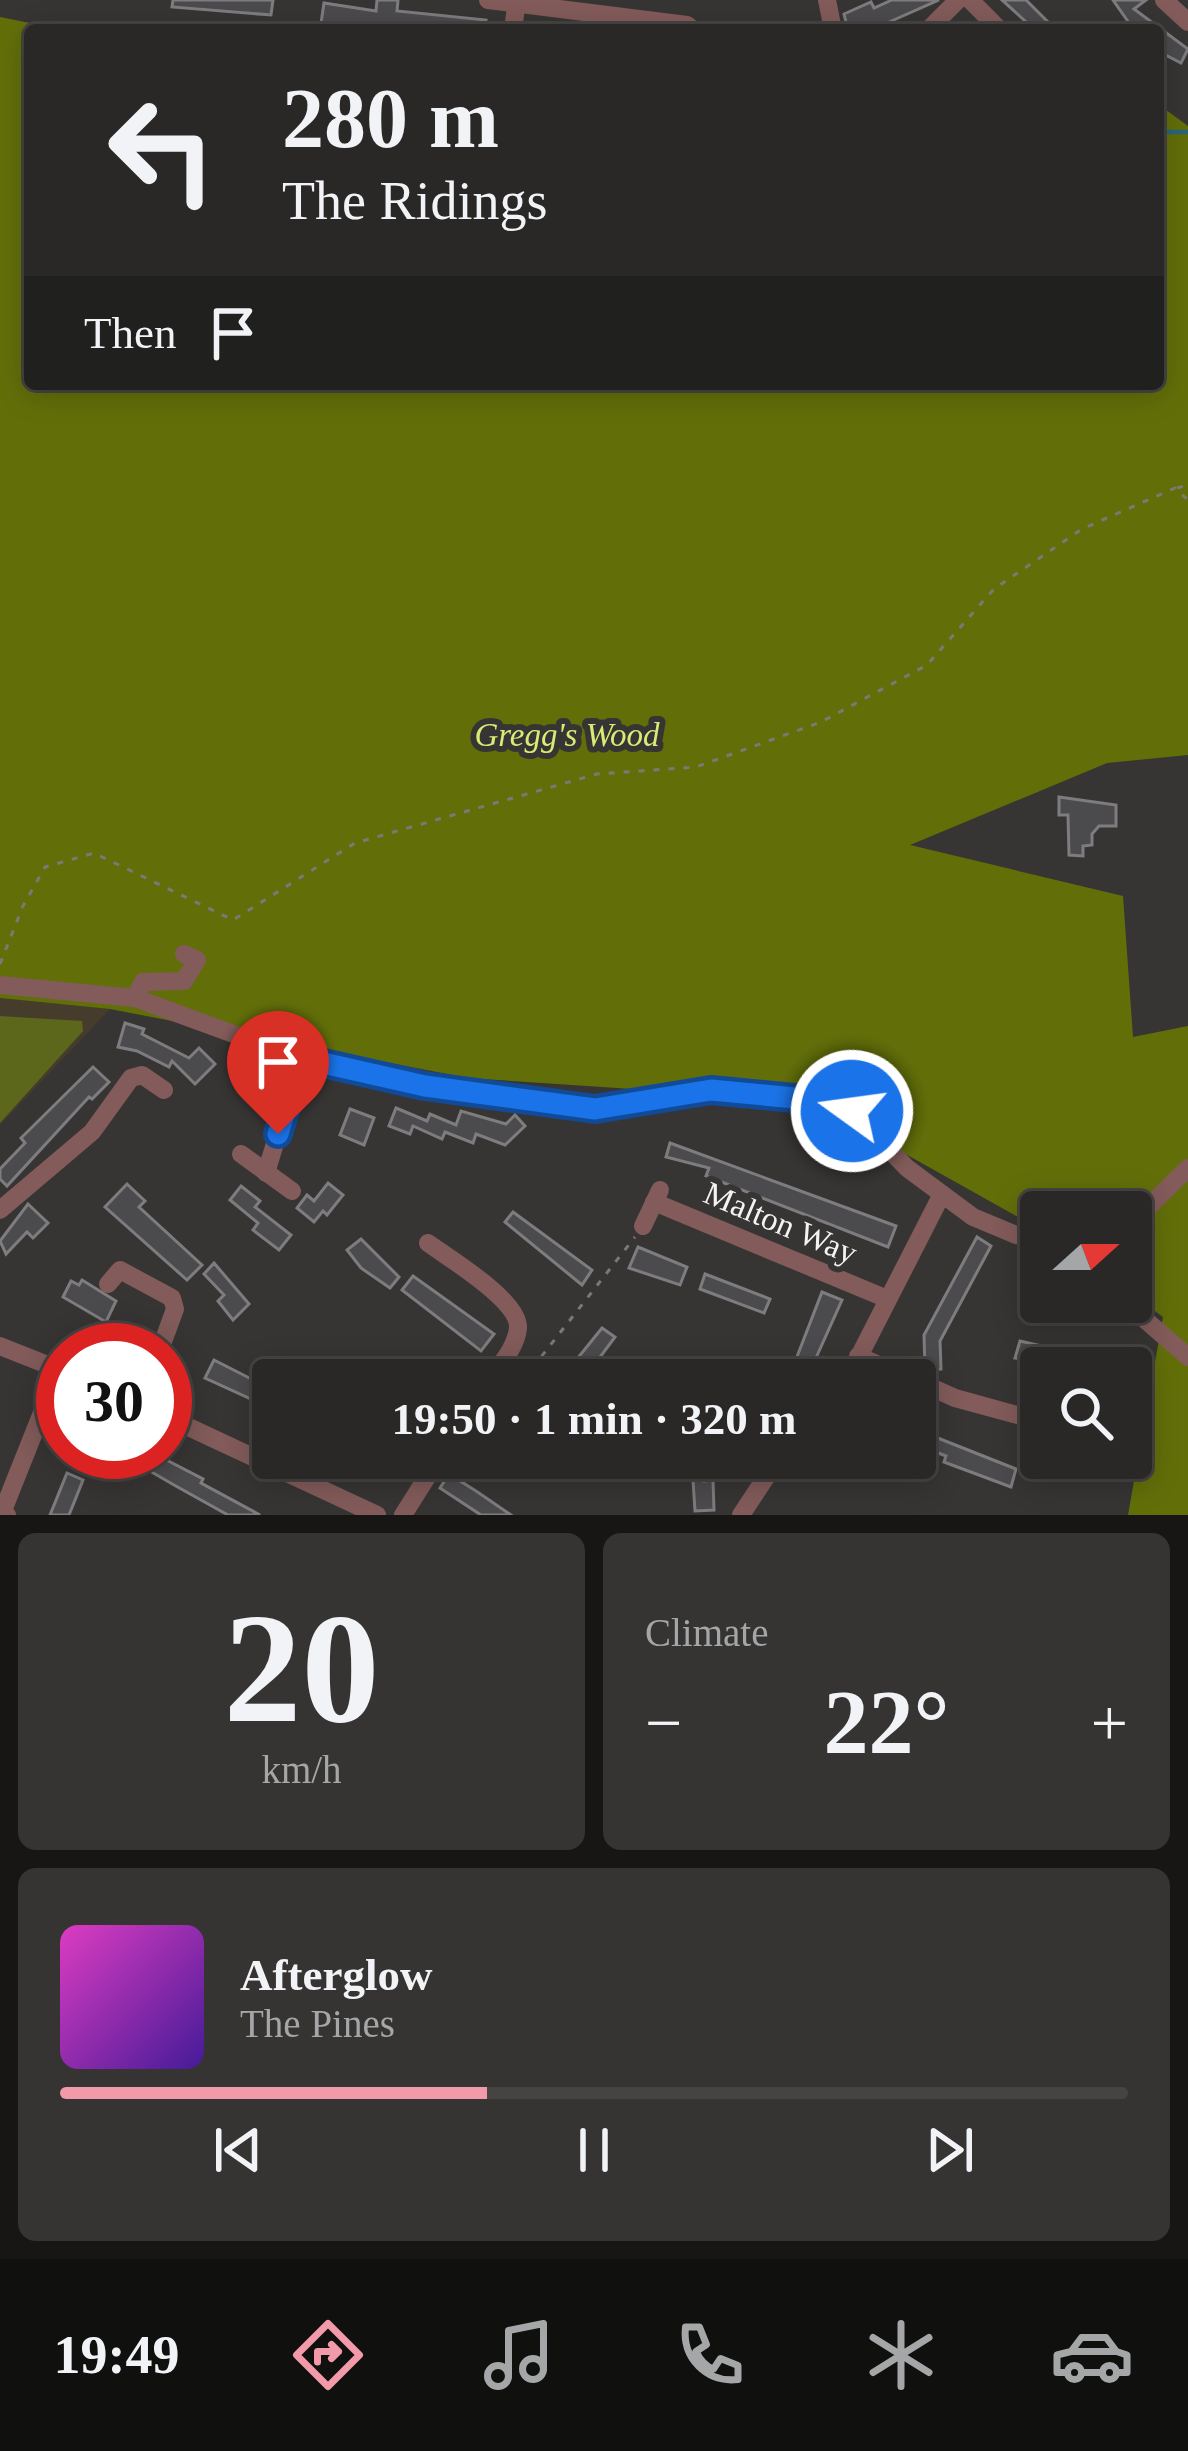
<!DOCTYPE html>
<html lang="en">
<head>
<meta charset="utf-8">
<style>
	body { margin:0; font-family:"Times New Roman",serif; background:#353432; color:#f1f3f6; height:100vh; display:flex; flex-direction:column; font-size:45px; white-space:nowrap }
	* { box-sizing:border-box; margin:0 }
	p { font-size:39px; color:#a5a6a7 }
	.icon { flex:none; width:66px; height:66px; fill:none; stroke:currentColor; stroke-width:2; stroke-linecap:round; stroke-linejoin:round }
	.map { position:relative; height:1515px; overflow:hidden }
	.drawer { display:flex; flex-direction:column; gap:18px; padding:18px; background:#171615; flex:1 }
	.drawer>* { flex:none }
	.hud { position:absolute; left:24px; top:24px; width:1140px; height:366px; border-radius:12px; box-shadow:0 6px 30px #0003,0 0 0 3px #454443; background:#292826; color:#f1f3f6; overflow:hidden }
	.needle { width:78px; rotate:69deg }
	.controls { position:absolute; left:1020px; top:1191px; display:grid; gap:24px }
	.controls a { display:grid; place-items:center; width:132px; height:132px; border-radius:12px; background:#292826; box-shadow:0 6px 30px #0003,0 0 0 3px #454443; font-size:60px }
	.speed { position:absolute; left:36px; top:1323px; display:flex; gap:24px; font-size:60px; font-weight:700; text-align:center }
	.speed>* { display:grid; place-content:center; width:156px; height:156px; border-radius:50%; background:#292826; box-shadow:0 6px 30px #0003,0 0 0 3px #454443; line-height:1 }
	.speed .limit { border:18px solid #d22; background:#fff; color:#111 }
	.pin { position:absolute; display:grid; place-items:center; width:102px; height:102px; color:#fff; margin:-123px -51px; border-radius:50% 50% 50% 0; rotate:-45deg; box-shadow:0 0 12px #0007 }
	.pin .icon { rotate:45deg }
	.me { position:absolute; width:132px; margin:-66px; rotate:284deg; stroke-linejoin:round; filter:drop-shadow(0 0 9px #0008) }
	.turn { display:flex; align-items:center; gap:42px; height:252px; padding:0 60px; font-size:54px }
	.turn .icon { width:156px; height:156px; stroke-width:2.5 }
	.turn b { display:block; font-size:84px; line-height:102px }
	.then { display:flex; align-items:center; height:114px; padding:0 60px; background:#0003; gap:24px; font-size:45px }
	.big { font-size:90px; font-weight:700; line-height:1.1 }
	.drawer .widget { flex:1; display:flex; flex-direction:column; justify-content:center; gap:18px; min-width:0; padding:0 42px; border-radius:18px; background:#353432 }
	.drawer .dial { align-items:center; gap:0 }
	.dial b { font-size:156px; line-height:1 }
	.song { display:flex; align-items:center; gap:36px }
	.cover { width:144px; height:144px; border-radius:18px; background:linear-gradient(135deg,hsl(310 70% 55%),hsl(260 70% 35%)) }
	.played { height:12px; border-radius:6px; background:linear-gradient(90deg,#f39aaa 40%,#454443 40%) }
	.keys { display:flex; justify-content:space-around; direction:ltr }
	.heat { display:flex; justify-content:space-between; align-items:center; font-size:66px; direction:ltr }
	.drawer .tiles { flex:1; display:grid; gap:18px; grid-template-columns:1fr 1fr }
	.widget:last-child { grid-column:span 2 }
	.trip { position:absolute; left:252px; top:1359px; width:684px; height:120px; border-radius:12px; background:#292826; box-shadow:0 6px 30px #0003,0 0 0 3px #454443; font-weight:700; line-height:120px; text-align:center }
	.dock { display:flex; height:192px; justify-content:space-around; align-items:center; background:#10100f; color:#a5a6a7 }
	.dock .icon { width:84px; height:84px }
	.dock .on { color:#f39aaa }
	.dock b { font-size:54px; color:#f1f3f6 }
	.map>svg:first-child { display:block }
	.education { fill:#453c2b }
	.green { fill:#5c671b }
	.forest { fill:#626f09 }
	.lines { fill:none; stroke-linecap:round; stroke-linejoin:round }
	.stream { stroke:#2a657a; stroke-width:4.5 }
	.building { fill:#4b4a4c; stroke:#7e7c7f; stroke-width:3 }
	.path { stroke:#7a7977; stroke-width:3; stroke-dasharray:6 9; stroke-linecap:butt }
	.minor { stroke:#825b5a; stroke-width:18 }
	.route-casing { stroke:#114b97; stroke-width:30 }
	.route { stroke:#1a73e8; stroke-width:21 }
	.labels { text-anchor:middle; stroke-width:12; stroke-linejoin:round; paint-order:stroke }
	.park-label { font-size:33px; font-style:italic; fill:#d8ec75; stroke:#373533 }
	.street-label { font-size:33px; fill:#f3f3f1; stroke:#373533 }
</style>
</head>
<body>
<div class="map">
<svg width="1188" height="1515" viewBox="0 0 1188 1515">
	<rect width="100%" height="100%" fill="#373533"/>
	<polygon class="education" points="0,998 110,1009 0,1125"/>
	<polygon class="green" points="0,1016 82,1021 83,1031 0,1123"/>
	<polygon class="forest" points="0,17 65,30 30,30 30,384 1158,384 1158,104 1188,126 1188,755 1107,763 910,845 1123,896 1133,1037 1188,1026 1188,1515 1128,1515 1163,1317 1131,1293 1131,1212 1041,1212 1041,1230 811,1101 468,1078 110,1009 0,998"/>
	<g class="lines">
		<polyline class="stream" points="1158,132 1188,132"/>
	</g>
	<g class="building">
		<polygon points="173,0 273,0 271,15 172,7"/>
		<polygon points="377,0 398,0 397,11 486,20 485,30 320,30 324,3 376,11"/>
		<polygon points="892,0 939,0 871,30 848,30 844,14 871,2 874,8"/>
		<polygon points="1002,0 1026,0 1056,30 1035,30"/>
		<polygon points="1113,0 1146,0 1134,9 1188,49 1181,63 1158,51 1158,30 1134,30"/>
		<polygon points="1059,797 1116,805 1116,826 1099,826 1092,834 1092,845 1083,846 1083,856 1069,855 1068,815 1059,815"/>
		<polygon points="125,1023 144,1029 142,1034 189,1058 199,1048 215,1064 195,1084 172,1061 169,1067 137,1051 118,1047"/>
		<polygon points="250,1054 281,1066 267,1095 256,1090 263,1075 244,1067"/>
		<polygon points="93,1067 109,1082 92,1099 89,1097 7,1186 0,1179 0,1169 25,1143 21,1138"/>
		<polygon points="396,1108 427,1121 430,1114 456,1125 461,1111 506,1124 515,1115 525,1126 505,1145 476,1134 473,1143 445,1132 442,1139 413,1126 410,1134 389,1126"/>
		<polygon points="350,1109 374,1118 364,1145 340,1135"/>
		<polygon points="670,1143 896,1226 888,1247 706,1176 709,1168 666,1157"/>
		<polygon points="328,1183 343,1195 327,1215 323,1211 314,1222 297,1208 307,1195 314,1201"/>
		<polygon points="127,1184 145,1201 139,1207 202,1265 187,1280 105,1207"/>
		<polygon points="241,1186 260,1201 255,1207 291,1235 279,1250 253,1230 258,1223 230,1200"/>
		<polygon points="28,1204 48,1223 33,1238 27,1232 6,1254 0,1241"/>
		<polygon points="513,1212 592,1270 582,1285 505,1222"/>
		<polygon points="977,1237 991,1246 940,1341 941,1369 925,1370 924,1335"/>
		<polygon points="361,1239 399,1277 390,1288 361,1268 347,1250"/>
		<polygon points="638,1247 687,1267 680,1285 629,1268"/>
		<polygon points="214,1263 249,1304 233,1320 218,1301 224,1295 204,1274"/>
		<polygon points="705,1274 770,1299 764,1313 700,1289"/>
		<polygon points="413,1276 494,1334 481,1351 402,1290"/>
		<polygon points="82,1280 116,1301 106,1322 63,1297 71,1281 79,1285"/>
		<polygon points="822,1292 842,1300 806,1380 788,1380"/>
		<polygon points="602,1328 615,1337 583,1380 560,1380"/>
		<polygon points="1020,1341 1085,1356 1081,1368 1015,1358"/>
		<polygon points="214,1360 273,1390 266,1406 205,1378"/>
		<polygon points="915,1429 1016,1469 1011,1487 944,1462 946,1456 915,1444"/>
		<polygon points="151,1452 203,1479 201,1483 260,1515 228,1515 174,1485 143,1467"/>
		<polygon points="696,1458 718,1458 705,1481 713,1480 714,1510 695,1511 692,1465"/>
		<polygon points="67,1473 83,1480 69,1515 50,1515"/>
		<polygon points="449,1474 476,1491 511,1515 481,1515 440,1488"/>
	</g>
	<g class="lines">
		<g class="path">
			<polyline points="1177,488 1188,485"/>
			<polyline points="0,964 23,906 45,867 94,853 233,920 355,843 597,774 696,767 821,722 927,665 994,589 1082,529 1175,488 1188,500"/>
			<polyline points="523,1380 635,1237"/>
		</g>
		<g class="minor">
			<polyline points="488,0 687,25 693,30"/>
			<polyline points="827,0 833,30"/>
			<polyline points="970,0 998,28"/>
			<polyline points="1164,0 1188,22"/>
			<polyline points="513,30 517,0"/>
			<polyline points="928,30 958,0"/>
			<polyline points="0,985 135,998 321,1066 467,1092 595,1109 711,1089 826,1101 852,1111 907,1168 973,1217 1016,1235 1041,1239"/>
			<polyline points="135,998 143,982 184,981 197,960 184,954"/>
			<polyline points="241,1154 292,1191"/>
			<polyline points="266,1173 301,1058"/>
			<polyline points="654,1202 885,1298"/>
			<polyline points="0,1210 92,1132 131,1078 142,1075 164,1090"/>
			<polyline points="1131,1224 1188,1168"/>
			<polyline points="643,1226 660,1190"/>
			<path d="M428,1243C450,1259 520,1301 518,1328C516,1348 500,1364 490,1380"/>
			<polyline points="108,1284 120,1270 172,1298 175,1309 160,1350"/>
			<polyline points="1131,1300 1142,1317 1188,1357"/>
			<polyline points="0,1346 63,1371"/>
			<polyline points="858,1356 914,1380"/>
			<polyline points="847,1380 941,1196"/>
			<polyline points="915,1380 955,1398 1039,1421"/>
			<polyline points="165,1416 377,1515"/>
			<polyline points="7,1515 2,1513 59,1370"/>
			<polyline points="403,1515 439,1458"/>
			<polyline points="741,1515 768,1474"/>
		</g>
	</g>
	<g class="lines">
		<g class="route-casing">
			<polyline id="route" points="278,1134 301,1058 425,1086 595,1109 711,1090 826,1101 852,1111"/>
		</g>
		<use href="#route" class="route"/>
	</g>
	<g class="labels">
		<g class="park-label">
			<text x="567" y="746">Gregg's Wood</text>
		</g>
		<g class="street-label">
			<text transform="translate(781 1222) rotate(23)" y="12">Malton Way</text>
		</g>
	</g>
</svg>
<div class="controls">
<a><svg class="needle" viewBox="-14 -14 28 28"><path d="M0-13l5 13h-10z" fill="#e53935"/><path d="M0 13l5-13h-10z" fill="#a5a6a7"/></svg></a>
<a><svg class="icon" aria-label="search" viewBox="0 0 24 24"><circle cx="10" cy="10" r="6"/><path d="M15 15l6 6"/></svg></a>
</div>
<div class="speed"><div class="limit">30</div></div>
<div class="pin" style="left:278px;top:1134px;background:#d93025"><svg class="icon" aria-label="arrive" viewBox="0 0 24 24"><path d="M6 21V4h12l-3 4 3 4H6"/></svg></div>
<svg class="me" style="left:852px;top:1111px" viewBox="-20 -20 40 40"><circle r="17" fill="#1a73e8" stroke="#fff" stroke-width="3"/><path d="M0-11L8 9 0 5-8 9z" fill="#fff"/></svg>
<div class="trip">19:50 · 1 min · 320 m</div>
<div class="hud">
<div class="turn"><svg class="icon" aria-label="left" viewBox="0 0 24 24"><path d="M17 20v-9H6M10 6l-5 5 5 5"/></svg><div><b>280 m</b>The Ridings</div></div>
<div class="then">Then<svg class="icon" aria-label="arrive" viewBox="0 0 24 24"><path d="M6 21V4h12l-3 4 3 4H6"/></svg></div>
</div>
</div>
<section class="drawer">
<div class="tiles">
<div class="widget dial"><b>20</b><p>km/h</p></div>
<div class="widget"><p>Climate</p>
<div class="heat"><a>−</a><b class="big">22°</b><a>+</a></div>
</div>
<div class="widget">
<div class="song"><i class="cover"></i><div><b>Afterglow</b><p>The Pines</p></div></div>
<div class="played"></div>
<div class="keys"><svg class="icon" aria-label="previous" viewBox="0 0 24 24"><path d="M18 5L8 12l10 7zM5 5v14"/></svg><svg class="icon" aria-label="pause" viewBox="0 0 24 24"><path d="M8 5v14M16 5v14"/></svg><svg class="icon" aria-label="next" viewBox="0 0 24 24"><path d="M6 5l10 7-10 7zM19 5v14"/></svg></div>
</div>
</div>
</section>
<nav class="dock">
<b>19:49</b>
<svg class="icon on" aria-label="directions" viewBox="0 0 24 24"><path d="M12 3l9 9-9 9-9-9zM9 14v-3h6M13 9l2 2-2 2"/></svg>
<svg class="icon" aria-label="music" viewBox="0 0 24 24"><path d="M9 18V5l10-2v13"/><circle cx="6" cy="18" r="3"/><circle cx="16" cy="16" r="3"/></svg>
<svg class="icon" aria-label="phone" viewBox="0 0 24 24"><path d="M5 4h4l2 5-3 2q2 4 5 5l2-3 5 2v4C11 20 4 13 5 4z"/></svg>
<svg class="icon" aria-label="climate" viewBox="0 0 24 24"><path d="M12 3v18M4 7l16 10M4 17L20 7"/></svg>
<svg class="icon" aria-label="car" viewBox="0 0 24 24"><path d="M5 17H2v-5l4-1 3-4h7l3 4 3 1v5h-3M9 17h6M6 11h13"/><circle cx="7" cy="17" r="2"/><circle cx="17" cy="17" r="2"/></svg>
</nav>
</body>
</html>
